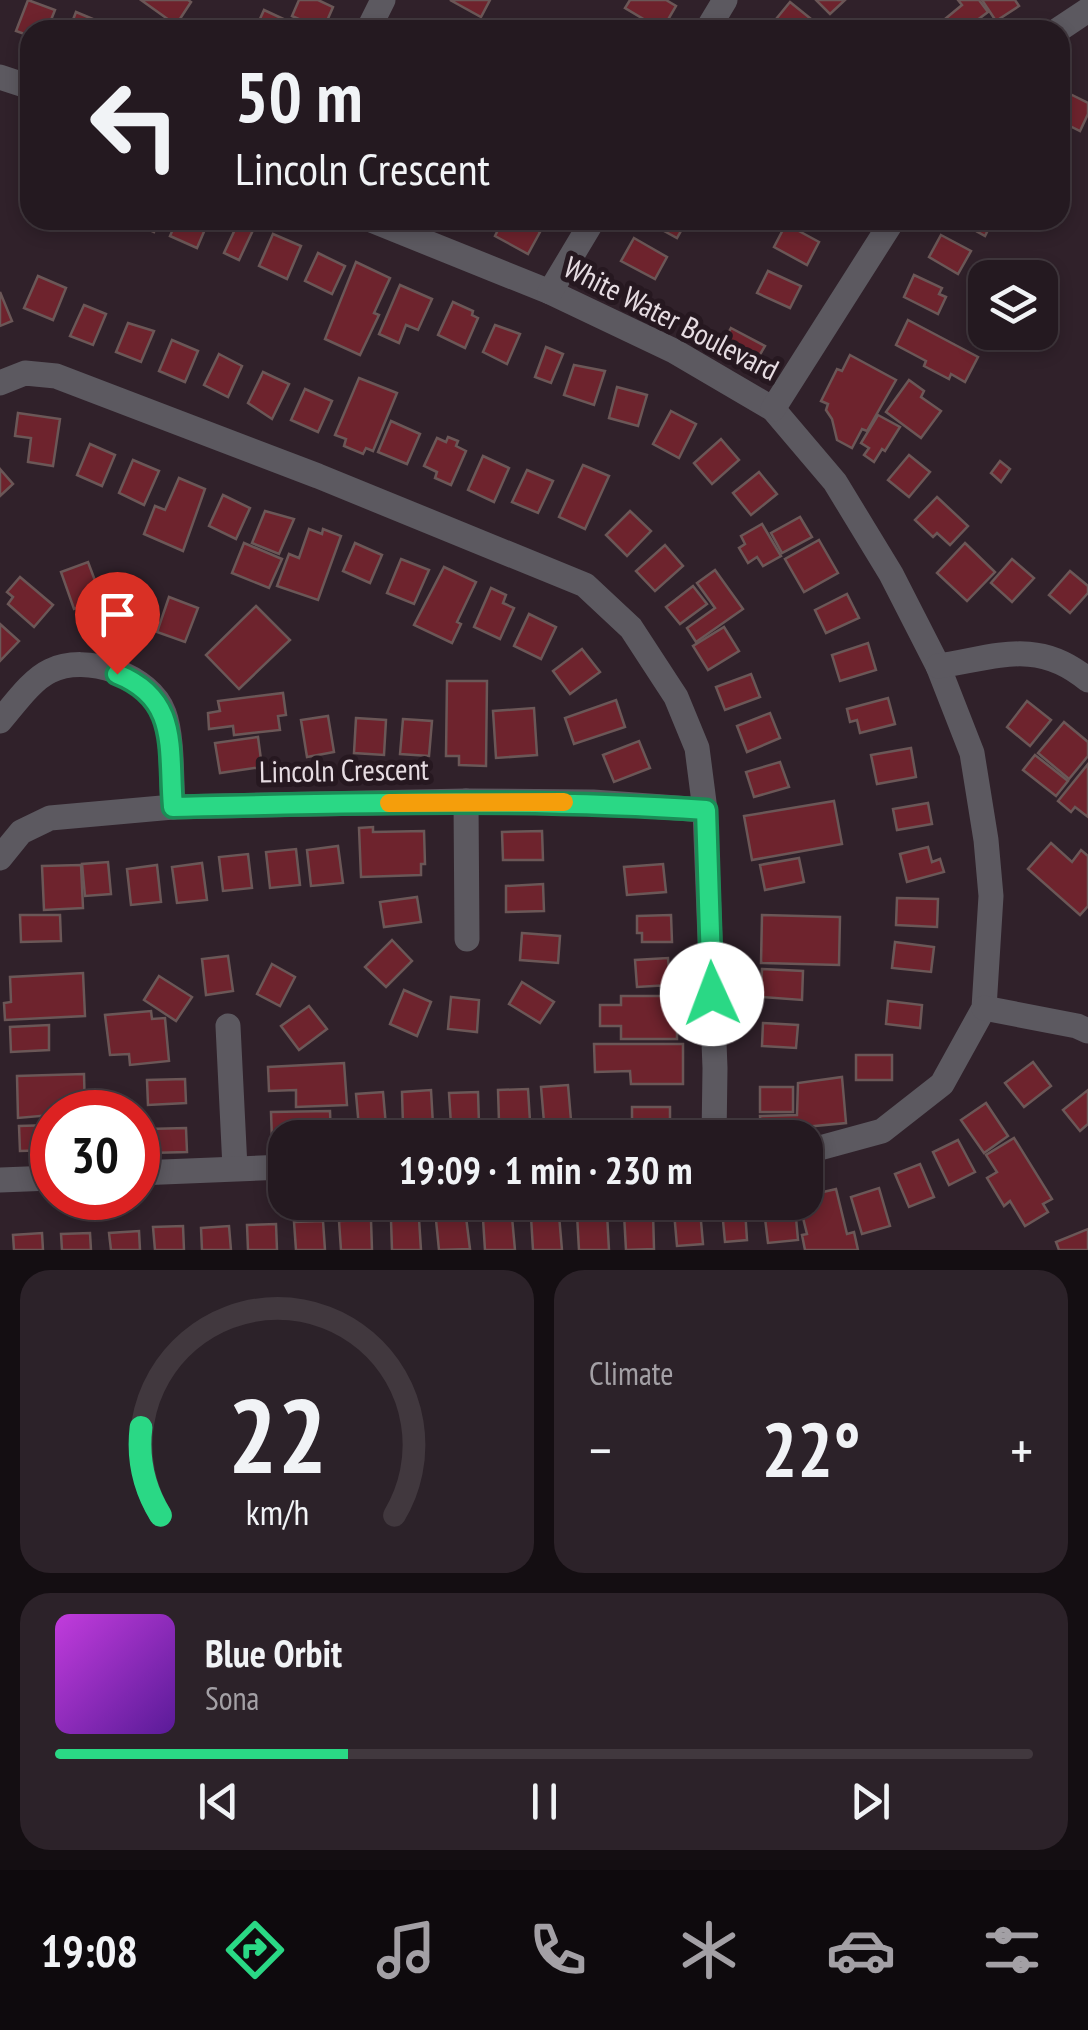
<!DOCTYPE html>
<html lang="en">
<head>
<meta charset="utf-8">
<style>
	body { margin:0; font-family:"PT Sans Narrow",sans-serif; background:#2c2229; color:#f1f3f6; height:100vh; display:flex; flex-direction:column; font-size:38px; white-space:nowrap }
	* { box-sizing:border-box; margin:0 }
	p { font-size:32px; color:#a3a0a5 }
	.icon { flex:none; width:55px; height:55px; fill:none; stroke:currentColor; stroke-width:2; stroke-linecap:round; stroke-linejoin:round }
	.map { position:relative; height:1250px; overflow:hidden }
	.panel { display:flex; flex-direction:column; gap:20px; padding:20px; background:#140e12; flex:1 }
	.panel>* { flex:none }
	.guide { position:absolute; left:20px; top:20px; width:1050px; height:210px; border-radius:30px; box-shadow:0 5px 15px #0003,0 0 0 2px #41383e; background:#241920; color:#f1f3f6; overflow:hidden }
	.tools { position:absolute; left:968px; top:260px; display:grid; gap:20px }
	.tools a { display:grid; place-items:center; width:90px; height:90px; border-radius:20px; background:#241920; box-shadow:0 5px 15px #0003,0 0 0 2px #41383e; font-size:50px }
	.speed { position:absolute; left:30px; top:1090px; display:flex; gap:20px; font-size:50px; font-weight:700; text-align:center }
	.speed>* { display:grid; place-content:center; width:130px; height:130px; border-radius:50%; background:#241920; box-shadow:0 5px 15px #0003,0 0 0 2px #41383e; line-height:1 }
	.speed .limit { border:15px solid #d22; background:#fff; color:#111 }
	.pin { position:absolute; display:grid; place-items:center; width:85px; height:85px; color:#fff; margin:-102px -42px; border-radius:50% 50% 50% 0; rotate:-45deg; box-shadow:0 0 10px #0007 }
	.pin .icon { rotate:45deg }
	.me { position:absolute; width:110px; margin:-55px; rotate:358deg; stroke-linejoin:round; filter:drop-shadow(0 0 8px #0008) }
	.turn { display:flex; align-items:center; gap:35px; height:210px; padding:0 50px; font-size:45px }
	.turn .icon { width:130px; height:130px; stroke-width:2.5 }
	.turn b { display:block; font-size:70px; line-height:85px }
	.big { font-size:75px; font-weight:700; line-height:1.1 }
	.panel .tile { flex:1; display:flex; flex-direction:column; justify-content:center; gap:15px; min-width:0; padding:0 35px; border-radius:30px; background:#2c2229 }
	.panel .dial { align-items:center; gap:0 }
	.dial svg { height:260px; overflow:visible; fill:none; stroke:#41383e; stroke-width:7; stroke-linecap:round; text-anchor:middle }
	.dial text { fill:#f1f3f6; stroke:none }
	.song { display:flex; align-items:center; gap:30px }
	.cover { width:120px; height:120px; border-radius:15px; background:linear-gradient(135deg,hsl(290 70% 55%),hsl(270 70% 35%)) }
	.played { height:10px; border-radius:5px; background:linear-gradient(90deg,#2ad885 30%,#41383e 30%) }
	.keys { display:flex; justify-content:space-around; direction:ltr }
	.heat { display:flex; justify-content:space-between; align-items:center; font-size:55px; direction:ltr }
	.panel .tiles { flex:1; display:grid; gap:20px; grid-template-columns:1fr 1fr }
	.tile:last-child { grid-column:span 2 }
	.trip { position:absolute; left:268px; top:1120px; width:555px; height:100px; border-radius:30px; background:#241920; box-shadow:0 5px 15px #0003,0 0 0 2px #41383e; font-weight:700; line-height:100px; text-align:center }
	.tab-bar { display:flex; height:160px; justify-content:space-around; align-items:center; background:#0e0a0d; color:#a3a0a5 }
	.tab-bar .icon { width:70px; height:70px }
	.tab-bar .current { color:#2ad885 }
	.tab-bar b { font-size:45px; color:#f1f3f6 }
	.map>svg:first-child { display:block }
	.building { fill:#6e232d; stroke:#6b5757; stroke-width:2.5 }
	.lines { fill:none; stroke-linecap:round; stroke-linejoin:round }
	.street { stroke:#5c5960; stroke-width:25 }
	.route-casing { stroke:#1b8c56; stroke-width:25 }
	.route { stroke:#2ad885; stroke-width:18 }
	.slow { stroke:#f59e0b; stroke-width:18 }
	.labels { text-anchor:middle; stroke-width:10; stroke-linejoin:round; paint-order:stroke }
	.street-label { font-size:30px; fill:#e6dce2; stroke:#261820 }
</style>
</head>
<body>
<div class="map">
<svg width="1088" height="1250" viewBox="0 0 1088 1250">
	<rect width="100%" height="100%" fill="#30212a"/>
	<g class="building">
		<polygon points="28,0 55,10 47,30 30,30 30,36 16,31"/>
		<polygon points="141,0 188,0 191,2 176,25"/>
		<polygon points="299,0 318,0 333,7 323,30 292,16"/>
		<polygon points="450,0 490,0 481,17"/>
		<polygon points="630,0 666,0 676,6 662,30 625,8"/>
		<polygon points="816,0 845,0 830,14"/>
		<polygon points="958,0 979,0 988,12 976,21 983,30 944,30 939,24 962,5"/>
		<polygon points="982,0 1015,0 1019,6 996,21"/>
		<polygon points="790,2 821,27 819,30 780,30 772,24"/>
		<polygon points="264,10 307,30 255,30"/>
		<polygon points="76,12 100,22 96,30 69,30"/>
		<polygon points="1060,89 1088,103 1088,114 1080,131 1060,121"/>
		<polygon points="128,220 159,220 154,232"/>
		<polygon points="177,220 209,220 197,248 170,236"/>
		<polygon points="503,220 519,220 540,232 528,254 495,236"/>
		<polygon points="644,220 687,220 677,238"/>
		<polygon points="956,220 993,220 985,236"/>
		<polygon points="239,221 254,228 239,260 224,253"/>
		<polygon points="786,224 819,242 807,265 774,247"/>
		<polygon points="273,234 301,246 287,279 259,266"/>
		<polygon points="941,235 971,251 958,274 929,257"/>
		<polygon points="634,238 667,257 655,279 621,261"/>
		<polygon points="318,253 345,266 332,294 305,281"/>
		<polygon points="356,262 390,278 374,313 379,315 360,355 325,339"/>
		<polygon points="768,271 801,286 790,308 757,293"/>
		<polygon points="914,275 942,288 939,294 946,297 938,314 904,297"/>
		<polygon points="38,276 66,288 53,320 24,308"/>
		<polygon points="400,285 432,299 418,330 406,325 399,343 379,334"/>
		<polygon points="0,292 12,321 0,326"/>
		<polygon points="453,302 473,311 472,315 478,318 465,348 438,335"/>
		<polygon points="84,305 106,314 93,345 70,336"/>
		<polygon points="908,320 978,357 965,382 951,374 949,379 924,366 926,361 896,345"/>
		<polygon points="128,323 154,331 141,362 116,352"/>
		<polygon points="495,325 520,334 507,364 483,352"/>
		<polygon points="731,328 765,346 752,368 719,350"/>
		<polygon points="172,340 198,351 185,382 159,371"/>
		<polygon points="546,347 563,354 551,383 535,377"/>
		<polygon points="219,354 242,366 228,397 204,385"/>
		<polygon points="850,355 896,380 867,431 862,429 852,448 837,440 832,419 826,410 828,404 821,401 837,369 842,371"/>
		<polygon points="574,365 605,371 594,405 564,395"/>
		<polygon points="263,372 289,384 272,419 248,403"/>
		<polygon points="359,378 397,393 373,451 366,448 363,454 344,446 346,439 335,435"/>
		<polygon points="909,380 924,391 921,397 941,411 921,438 886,412"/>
		<polygon points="617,387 647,395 638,426 609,418"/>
		<polygon points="305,389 332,401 318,432 291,420"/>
		<polygon points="671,411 696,424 679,458 653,444"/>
		<polygon points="18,413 60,419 53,466 28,462 31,438 15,436"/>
		<polygon points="878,415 900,427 885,451 882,449 874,462 864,455 869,448 861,443"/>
		<polygon points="391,421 420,434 407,464 378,452"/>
		<polygon points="448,437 458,441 456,446 466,451 451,485 435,478 437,472 424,466 437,438 446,442"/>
		<polygon points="721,439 739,460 712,484 694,463"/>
		<polygon points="90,444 115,455 102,486 77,475"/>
		<polygon points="909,455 930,472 909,497 888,480"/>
		<polygon points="483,456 509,468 494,502 468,490"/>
		<polygon points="133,460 159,471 144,505 119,493"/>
		<polygon points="1000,461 1010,469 1001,482 991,473"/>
		<polygon points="583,465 609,476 585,529 559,517"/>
		<polygon points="0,469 13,484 0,496"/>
		<polygon points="527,470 553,481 538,513 512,502"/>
		<polygon points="759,472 777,494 751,515 733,493"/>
		<polygon points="179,478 205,489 183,551 144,534 155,506 165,510"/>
		<polygon points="223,495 250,508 236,539 209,526"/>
		<polygon points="937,497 968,526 950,545 937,533 933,537 915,520"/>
		<polygon points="265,511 294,519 279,554 252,543"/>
		<polygon points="630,511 651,531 627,556 606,535"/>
		<polygon points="800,517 812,537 782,553 771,533"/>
		<polygon points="762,524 781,556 763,566 757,557 748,563 739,548 745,544 741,536"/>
		<polygon points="309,529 322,534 323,529 341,536 318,600 277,586 289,554 299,558"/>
		<polygon points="819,540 838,573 804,592 785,559"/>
		<polygon points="244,543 282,559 269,588 232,573"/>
		<polygon points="355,543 382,555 370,583 343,571"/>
		<polygon points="965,543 995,572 967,601 937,573"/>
		<polygon points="665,545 683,566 655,591 636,571"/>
		<polygon points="401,559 429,570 414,604 387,593"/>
		<polygon points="1012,559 1034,578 1012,602 991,583"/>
		<polygon points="88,562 102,599 74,609 61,572"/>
		<polygon points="444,567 476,582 457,622 461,624 452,643 414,625"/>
		<polygon points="715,570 743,609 696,642 687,628 715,608 697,583"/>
		<polygon points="1070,571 1088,586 1088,593 1070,613 1049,595"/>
		<polygon points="20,577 53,605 34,627 8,604 13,597 7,592"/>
		<polygon points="693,586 707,604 680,624 666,607"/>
		<polygon points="491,588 506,595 503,603 514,608 500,639 474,627"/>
		<polygon points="143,592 144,624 116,625 115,593"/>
		<polygon points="847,594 859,618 826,633 815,610"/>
		<polygon points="169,597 198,608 185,642 157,632"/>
		<polygon points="256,606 290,640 239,689 206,655"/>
		<polygon points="529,614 556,627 541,659 514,646"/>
		<polygon points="0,624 19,641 0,661"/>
		<polygon points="724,627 739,651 708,670 693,646"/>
		<polygon points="868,643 876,670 840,681 832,655"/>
		<polygon points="582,649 600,672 570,694 553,671"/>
		<polygon points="751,674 760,697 725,710 716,687"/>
		<polygon points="447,681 487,681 486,766 459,765 459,756 446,756"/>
		<polygon points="283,693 286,715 278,716 280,730 234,735 233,726 209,729 208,713 220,711 218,701"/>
		<polygon points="888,698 895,724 860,733 857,720 850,722 847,709"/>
		<polygon points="616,700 625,727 574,744 565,718"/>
		<polygon points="1027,701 1051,720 1030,746 1007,727"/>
		<polygon points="534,708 537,755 496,758 493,711"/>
		<polygon points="770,713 780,738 747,752 737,726"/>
		<polygon points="328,716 334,752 307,757 301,720"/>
		<polygon points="356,718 386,720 384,755 354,753"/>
		<polygon points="403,719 432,721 429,756 400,754"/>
		<polygon points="1064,722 1088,742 1088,756 1069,779 1038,753"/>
		<polygon points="258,737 262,767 220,773 215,743"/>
		<polygon points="639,741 650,768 614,782 603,755"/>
		<polygon points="911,748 916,777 877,784 871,755"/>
		<polygon points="1035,755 1068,781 1056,796 1023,770"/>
		<polygon points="780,762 789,787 754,797 746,772"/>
		<polygon points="1088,764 1088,817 1075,807 1071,812 1058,801"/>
		<polygon points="834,801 842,844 752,860 744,816"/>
		<polygon points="928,803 932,824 897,830 893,809"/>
		<polygon points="373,827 373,832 424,831 425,864 421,864 421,875 361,877 359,828"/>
		<polygon points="542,831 543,860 503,860 502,832"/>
		<polygon points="1051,843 1072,862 1081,850 1088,856 1088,906 1080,915 1028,869"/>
		<polygon points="338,846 343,883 311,886 307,850"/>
		<polygon points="928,847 932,862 940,859 944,872 907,882 900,854"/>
		<polygon points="296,849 300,885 270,888 266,852"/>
		<polygon points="248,854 252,888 223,891 219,857"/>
		<polygon points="799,858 804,882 765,890 760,865"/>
		<polygon points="108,862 111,894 85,896 82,864"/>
		<polygon points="202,863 207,900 177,903 172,867"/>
		<polygon points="663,864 666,892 627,895 624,867"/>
		<polygon points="81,865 83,908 44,910 42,866"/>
		<polygon points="157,865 161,902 131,905 127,869"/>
		<polygon points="543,884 544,911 506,912 506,886"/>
		<polygon points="417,897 421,922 384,927 380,902"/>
		<polygon points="897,898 938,899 937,927 896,925"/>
		<polygon points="20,915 60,915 61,941 21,942"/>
		<polygon points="671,915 672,942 642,942 642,933 637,933 637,916"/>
		<polygon points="762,915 840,917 839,965 761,963"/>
		<polygon points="522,933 560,936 558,963 520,960"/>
		<polygon points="392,940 412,961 386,987 365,967"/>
		<polygon points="895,942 934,947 931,972 892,968"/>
		<polygon points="228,956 233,991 206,995 202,959"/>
		<polygon points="668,958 670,985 637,987 635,960"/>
		<polygon points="272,964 295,977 280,1006 257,994"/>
		<polygon points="762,969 803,971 802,1000 761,997"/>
		<polygon points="83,973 85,1016 5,1020 4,1003 11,1002 10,977"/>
		<polygon points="159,976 192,997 176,1021 144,1000"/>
		<polygon points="522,982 554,1002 540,1023 509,1004"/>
		<polygon points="404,990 431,1002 417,1036 390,1024"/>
		<polygon points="621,996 677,996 677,1039 621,1039 621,1026 600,1026 600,1005 621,1005"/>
		<polygon points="451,997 479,1000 477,1032 448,1029"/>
		<polygon points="888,1001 922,1005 920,1028 886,1024"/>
		<polygon points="309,1006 327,1029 299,1050 281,1026"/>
		<polygon points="151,1011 152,1019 165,1018 169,1061 130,1065 129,1054 110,1055 105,1015"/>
		<polygon points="763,1023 798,1025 796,1048 762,1046"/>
		<polygon points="49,1025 49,1050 11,1052 10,1027"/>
		<polygon points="594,1044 683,1044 683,1084 631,1084 630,1071 595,1072"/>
		<rect x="856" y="1055" width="36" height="25"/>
		<polygon points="1033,1062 1051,1086 1024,1107 1005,1083"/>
		<polygon points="344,1063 347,1105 296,1107 296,1090 269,1091 268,1067"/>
		<polygon points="84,1074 85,1112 18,1118 17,1076"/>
		<polygon points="842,1077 846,1123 761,1131 760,1116 797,1115 798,1083"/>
		<polygon points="185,1079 186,1103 148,1105 147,1080"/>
		<polygon points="568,1085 571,1120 544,1122 541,1087"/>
		<rect x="760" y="1087" width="33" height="25"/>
		<polygon points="528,1089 530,1121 499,1122 498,1090"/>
		<polygon points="431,1090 433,1125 403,1126 402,1092"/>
		<polygon points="1088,1090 1088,1124 1080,1131 1063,1110"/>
		<polygon points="383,1092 386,1126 359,1128 356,1094"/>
		<polygon points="478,1092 479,1124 451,1125 449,1093"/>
		<polygon points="986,1103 1008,1136 984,1153 961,1120"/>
		<polygon points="632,1107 670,1107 670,1132 632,1133"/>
		<polygon points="330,1111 331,1138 272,1140 271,1112"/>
		<polygon points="52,1125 52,1150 20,1151 19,1126"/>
		<polygon points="186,1128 187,1152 149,1153 148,1129"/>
		<polygon points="1014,1138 1052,1199 1043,1204 1048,1212 1025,1226 1010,1201 1004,1206 987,1178 997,1172 986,1155"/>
		<polygon points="958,1140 975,1172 949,1185 933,1152"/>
		<polygon points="920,1164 934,1197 909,1207 895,1174"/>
		<polygon points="879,1188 890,1226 862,1234 851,1197"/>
		<polygon points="836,1189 847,1234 854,1232 858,1250 805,1250 802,1235 807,1234 801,1210 809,1208 806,1196"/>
		<polygon points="795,1207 798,1240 768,1243 764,1210"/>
		<polygon points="745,1209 747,1240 725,1242 722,1210"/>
		<polygon points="700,1210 703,1244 677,1246 674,1212"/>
		<polygon points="653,1212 654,1249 626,1250 624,1214"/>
		<polygon points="607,1214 609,1250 579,1250 577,1215"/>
		<polygon points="559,1215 562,1250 533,1250 531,1217"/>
		<polygon points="466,1217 470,1249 439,1250 436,1220"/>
		<polygon points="512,1217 515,1250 485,1250 483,1219"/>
		<polygon points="419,1219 421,1250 392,1250 391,1220"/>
		<polygon points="371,1220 372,1250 341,1250 339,1221"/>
		<polygon points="323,1221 325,1250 296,1250 294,1222"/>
		<polygon points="276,1224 277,1250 248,1250 247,1225"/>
		<polygon points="183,1226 184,1250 155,1250 153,1227"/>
		<polygon points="229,1226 231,1250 202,1250 201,1228"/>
		<polygon points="1088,1229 1088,1250 1059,1250 1056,1242"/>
		<polygon points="139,1231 140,1250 111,1250 109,1233"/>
		<polygon points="42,1233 43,1250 14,1250 13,1235"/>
		<polygon points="90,1233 91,1250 62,1250 61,1234"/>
	</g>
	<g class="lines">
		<g class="street">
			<polyline points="368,30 383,0"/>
			<polyline points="707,30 725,0"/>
			<polyline points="1058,30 1088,10"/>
			<polyline points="0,77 30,87"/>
			<polyline points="371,220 550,292 674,351 773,409 835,482 891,574 938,666 972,753 986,840 991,896 984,1008 942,1084 882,1131 805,1152"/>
			<polyline points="550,292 593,220"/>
			<polyline points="0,383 25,373 56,376 318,476 585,585 631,628 676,697 697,748 705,810 715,1068 714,1138"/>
			<polyline points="773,409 893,220"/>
			<path d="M938,666C997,657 1038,638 1088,680"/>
			<path d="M0,721C14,705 31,680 50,671C86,653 150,675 164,713C173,737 171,780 173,807"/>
			<polyline points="466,801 467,939"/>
			<polyline points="0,858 21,832 50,818 173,807 466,801 593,802 705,810"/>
			<polyline points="984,1008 1077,1026 1088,1031"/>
			<polyline points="228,1026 235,1168"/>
			<polyline points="138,1173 285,1167"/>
			<polyline points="0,1180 52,1178"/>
		</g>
	</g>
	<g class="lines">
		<g class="route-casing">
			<path id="route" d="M117,674C180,699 168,749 173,807C351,803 528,798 706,810L712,994"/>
		</g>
		<use href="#route" class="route"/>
		<polyline class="slow" points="389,803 564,802"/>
	</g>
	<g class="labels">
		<g class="street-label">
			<text transform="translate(671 319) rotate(27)" y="10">White Water Boulevard</text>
			<text transform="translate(344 771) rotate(-1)" y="10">Lincoln Crescent</text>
		</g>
	</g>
</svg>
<div class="tools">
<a><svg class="icon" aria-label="layers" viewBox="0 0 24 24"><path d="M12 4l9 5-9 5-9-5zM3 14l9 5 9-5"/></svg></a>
</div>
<div class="speed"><div class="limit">30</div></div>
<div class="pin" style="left:117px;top:674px;background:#d93025"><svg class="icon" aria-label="arrive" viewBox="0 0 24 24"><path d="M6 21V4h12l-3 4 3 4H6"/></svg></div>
<svg class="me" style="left:712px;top:994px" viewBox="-20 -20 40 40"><circle r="19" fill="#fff"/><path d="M0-13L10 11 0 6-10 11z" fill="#2ad885"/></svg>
<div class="trip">19:09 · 1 min · 230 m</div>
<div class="guide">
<div class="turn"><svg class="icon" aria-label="left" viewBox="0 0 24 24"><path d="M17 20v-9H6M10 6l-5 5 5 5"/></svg><div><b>50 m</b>Lincoln Crescent</div></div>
</div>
</div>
<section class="panel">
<div class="tiles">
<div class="tile dial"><svg viewBox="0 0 100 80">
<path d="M14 69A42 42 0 1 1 86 69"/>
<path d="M14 69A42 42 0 0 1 8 42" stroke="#2ad885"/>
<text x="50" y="56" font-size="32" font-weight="700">22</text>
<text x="50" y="72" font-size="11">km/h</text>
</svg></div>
<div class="tile"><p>Climate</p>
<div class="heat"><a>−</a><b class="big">22°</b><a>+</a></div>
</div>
<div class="tile">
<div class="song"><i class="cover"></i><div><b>Blue Orbit</b><p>Sona</p></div></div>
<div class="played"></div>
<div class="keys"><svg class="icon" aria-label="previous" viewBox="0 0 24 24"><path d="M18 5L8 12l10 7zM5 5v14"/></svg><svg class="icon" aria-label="pause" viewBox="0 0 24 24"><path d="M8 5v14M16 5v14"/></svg><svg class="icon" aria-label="next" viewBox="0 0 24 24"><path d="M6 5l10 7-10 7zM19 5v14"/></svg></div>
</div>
</div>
</section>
<nav class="tab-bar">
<b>19:08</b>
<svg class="icon current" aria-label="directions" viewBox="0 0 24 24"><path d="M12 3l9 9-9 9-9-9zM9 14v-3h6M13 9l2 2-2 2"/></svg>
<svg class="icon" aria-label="music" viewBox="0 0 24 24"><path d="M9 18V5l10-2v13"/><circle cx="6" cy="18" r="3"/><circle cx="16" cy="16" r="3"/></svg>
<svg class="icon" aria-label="phone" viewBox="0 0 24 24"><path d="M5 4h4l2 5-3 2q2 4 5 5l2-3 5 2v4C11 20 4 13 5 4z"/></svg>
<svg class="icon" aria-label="climate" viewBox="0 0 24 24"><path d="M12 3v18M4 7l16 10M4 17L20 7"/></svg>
<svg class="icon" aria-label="car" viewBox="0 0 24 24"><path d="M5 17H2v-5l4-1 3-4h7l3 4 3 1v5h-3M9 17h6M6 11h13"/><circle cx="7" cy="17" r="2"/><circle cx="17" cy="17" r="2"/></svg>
<svg class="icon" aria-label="filters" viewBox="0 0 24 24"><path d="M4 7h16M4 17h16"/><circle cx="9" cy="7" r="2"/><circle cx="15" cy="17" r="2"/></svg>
</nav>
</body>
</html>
